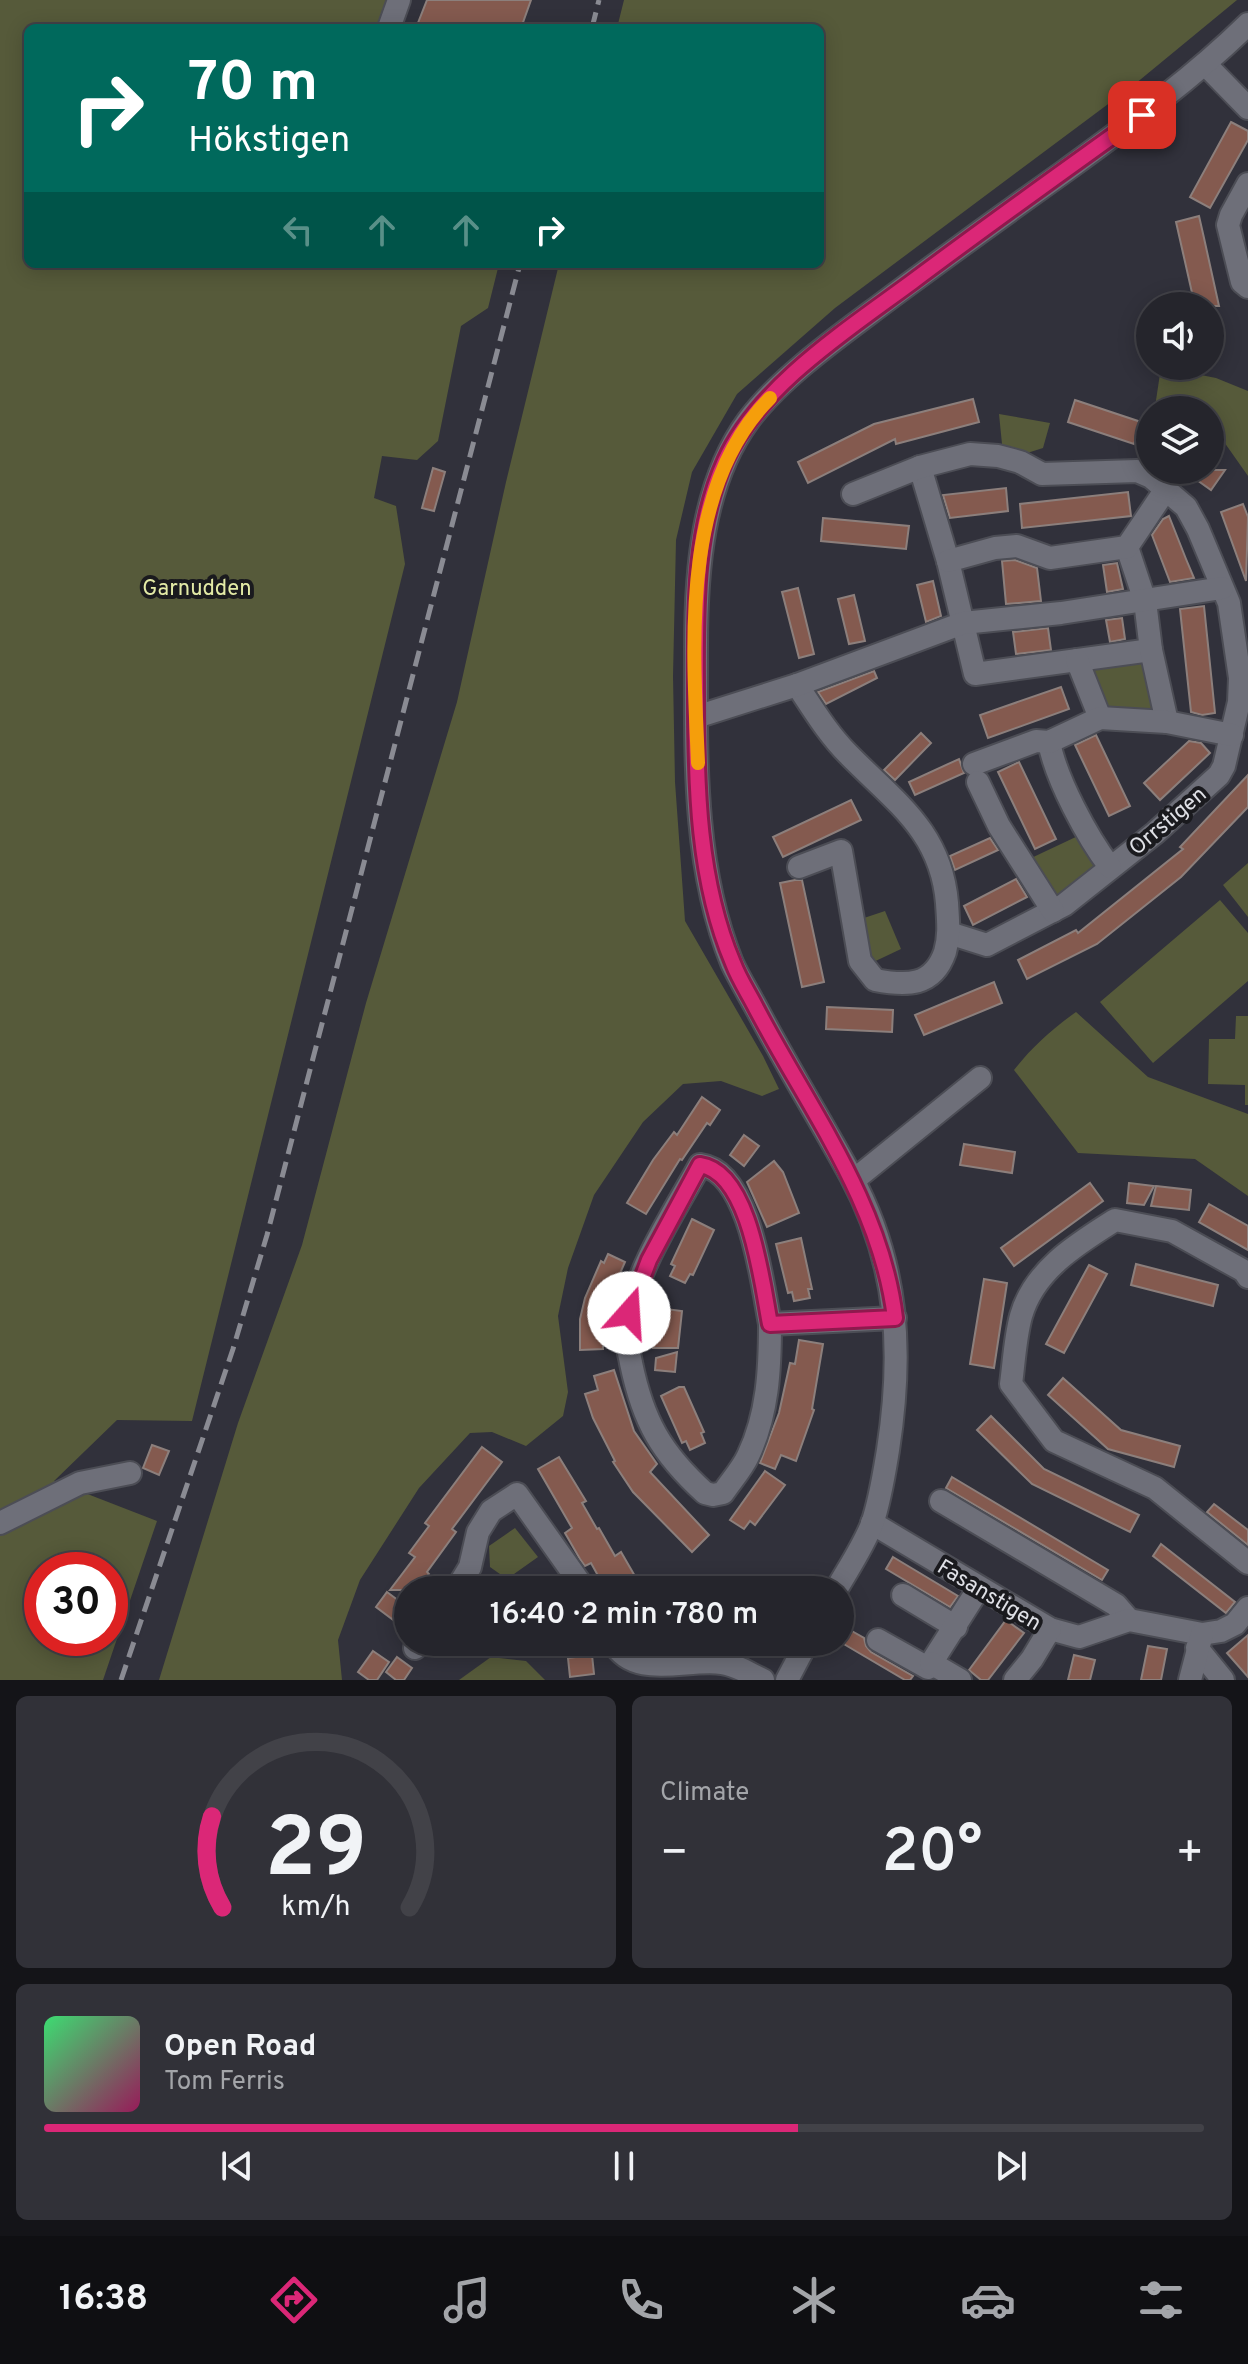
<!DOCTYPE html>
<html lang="en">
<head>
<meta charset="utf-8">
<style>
	body { margin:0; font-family:Overpass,sans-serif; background:#313138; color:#f1f3f6; height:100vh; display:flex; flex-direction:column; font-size:30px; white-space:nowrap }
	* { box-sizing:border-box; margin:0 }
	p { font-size:26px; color:#a3a5a9 }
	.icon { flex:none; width:44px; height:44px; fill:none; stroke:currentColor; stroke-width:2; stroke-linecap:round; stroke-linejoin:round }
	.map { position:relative; height:1680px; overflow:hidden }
	.side { display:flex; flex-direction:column; gap:16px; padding:16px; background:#141418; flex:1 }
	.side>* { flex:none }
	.guide { position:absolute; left:24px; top:24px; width:800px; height:244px; border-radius:12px; box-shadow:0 4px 20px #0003,0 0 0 2px #424248; background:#00695c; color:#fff; overflow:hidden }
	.controls { position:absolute; left:1136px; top:292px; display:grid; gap:16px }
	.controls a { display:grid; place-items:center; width:88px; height:88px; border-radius:50%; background:#25252c; box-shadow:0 4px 20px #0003,0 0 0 2px #424248; font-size:40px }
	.speed { position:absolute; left:24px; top:1552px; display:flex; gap:16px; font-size:40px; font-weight:700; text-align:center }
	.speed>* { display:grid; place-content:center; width:104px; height:104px; border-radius:50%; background:#25252c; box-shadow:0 4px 20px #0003,0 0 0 2px #424248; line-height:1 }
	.speed .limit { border:12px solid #d22; background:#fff; color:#111 }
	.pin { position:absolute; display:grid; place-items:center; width:68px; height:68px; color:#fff; margin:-34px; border-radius:16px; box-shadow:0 4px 12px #0006 }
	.me { position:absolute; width:88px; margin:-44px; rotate:19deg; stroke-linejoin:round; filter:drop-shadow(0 0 6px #0008) }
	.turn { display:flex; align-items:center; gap:28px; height:168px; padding:0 32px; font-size:36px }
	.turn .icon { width:104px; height:104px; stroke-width:2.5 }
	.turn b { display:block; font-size:56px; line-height:68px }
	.lanes { display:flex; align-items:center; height:76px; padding:0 32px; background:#0003; justify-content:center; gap:40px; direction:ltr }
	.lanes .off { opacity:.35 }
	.big { font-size:60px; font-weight:600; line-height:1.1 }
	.side .tile { flex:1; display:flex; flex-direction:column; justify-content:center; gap:12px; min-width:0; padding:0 28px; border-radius:12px; background:#313138 }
	.side .dial { align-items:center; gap:0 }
	.dial svg { height:208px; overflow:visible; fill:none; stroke:#424248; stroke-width:7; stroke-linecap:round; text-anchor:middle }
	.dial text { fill:#f1f3f6; stroke:none }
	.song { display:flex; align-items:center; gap:24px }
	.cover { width:96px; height:96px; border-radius:12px; background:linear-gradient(135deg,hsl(140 70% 55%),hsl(330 70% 35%)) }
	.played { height:8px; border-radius:4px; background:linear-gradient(90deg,#db2777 65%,#424248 65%) }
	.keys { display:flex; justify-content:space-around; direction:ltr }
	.heat { display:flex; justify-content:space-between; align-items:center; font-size:44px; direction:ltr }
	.side .tiles { flex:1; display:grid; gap:16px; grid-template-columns:1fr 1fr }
	.tile:last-child { grid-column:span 2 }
	.trip { position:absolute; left:394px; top:1576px; width:460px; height:80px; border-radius:40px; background:#25252c; box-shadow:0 4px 20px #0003,0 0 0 2px #424248; font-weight:600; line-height:80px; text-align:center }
	.tabs { display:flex; height:128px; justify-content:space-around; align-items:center; background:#0f0f12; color:#a3a5a9 }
	.tabs .icon { width:56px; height:56px }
	.tabs .active { color:#db2777 }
	.tabs b { font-size:36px; color:#f1f3f6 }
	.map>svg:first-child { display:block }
	.green { fill:#565a3a; fill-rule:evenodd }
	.building { fill:#845a4f; stroke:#8c7f7c; stroke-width:2 }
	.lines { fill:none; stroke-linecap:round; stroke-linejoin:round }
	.minor-casing { stroke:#4c4d55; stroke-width:26 }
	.minor { stroke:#6e6f79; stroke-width:22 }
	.rail { stroke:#8a8b93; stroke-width:5; stroke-dasharray:16 8; stroke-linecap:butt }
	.route-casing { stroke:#8e194d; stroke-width:20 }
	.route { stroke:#db2777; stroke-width:14 }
	.slow { stroke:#f59e0b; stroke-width:14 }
	.labels { text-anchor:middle; stroke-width:8; stroke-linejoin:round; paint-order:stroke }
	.park-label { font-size:22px; fill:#e3eaa6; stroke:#1a1a1e }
	.street-label { font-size:22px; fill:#dfe0e6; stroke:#1a1a1e }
</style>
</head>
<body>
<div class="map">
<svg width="1248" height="1680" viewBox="0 0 1248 1680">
	<rect width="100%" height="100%" fill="#31313b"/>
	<g class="green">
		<path d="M0,0H389L377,28H28V264H499L488,308L461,326L438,441L417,460L382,456L374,498L396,506L405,564L192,1421L117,1420L54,1481L157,1521L103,1680H0ZM42,1570H110V1638H42Z"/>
		<polygon points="624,0 1237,0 1135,84 835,308 737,394 692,472 676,540 673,676 675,782 685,921 763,1056 779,1089 762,1096 721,1081 683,1084 643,1122 594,1195 568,1268 558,1316 568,1392 563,1416 526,1446 492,1432 470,1433 419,1488 360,1580 338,1640 342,1680 159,1680 238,1423 302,1245 366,1003 457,702 506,482 559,264 820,264 820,28 617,28"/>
		<polygon points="1161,367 1216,378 1248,391 1248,476 1210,422 1210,410 1165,410 1155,407"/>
		<polygon points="999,414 1050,423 1043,448 1024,454 1002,444"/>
		<polygon points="1151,650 1167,722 1100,718 1077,660"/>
		<polygon points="1080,835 1098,868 1053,904 1027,860"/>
		<polygon points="1248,863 1248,917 1223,885"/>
		<polygon points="1220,900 1248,933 1248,981 1153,1063 1100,1002"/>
		<polygon points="885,911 901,949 865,966 855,921"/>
		<path d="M1076,1012L1148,1077L1248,1114V1196L1195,1159L1078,1153L1014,1070C1032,1047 1052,1029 1076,1012Z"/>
		<polygon points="1236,1016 1248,1016 1248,1105 1245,1105 1245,1085 1208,1084 1209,1039 1235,1039"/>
		<polygon points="515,1528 538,1557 507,1579 490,1567 489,1546"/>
		<polygon points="491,1657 526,1661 545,1680 459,1680"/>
	</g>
	<g class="building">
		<polygon points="427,0 531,0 521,28 416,28"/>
		<polygon points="1231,122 1248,131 1248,140 1210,208 1190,197"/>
		<polygon points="1199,216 1204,238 1219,306 1195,306 1176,222"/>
		<polygon points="973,399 979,422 896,444 895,439 808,483 798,462 874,424"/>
		<polygon points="1075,400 1141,422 1134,444 1068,422"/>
		<polygon points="433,468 445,472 434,511 422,508"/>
		<polygon points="1183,470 1225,470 1211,490"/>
		<polygon points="1006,488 1008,511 950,518 943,495"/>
		<polygon points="1128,492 1131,516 1022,528 1020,504"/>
		<polygon points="1243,504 1248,517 1246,581 1221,512"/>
		<polygon points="1169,516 1186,559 1194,578 1170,582 1152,535 1163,519"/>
		<polygon points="823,518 909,526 906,549 821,541"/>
		<polygon points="1015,560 1037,568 1041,601 1006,604 1002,561"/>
		<polygon points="1117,563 1123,589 1107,592 1103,565"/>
		<polygon points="933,581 941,616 926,622 917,585"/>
		<polygon points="798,588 814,654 799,658 782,592"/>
		<polygon points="854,595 865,641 849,644 838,599"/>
		<polygon points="1204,606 1215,713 1202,715 1191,712 1180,609"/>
		<polygon points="1122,618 1125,639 1110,642 1106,620"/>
		<polygon points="1048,628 1051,650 1016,654 1013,632"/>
		<polygon points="874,671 877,678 826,704 818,692"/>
		<polygon points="1061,687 1069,709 988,738 980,715"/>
		<polygon points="921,733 931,743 895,780 884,770"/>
		<polygon points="1096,735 1130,806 1109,816 1075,745"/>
		<polygon points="1189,741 1201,743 1210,753 1160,800 1144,783"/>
		<polygon points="959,759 964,773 915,795 909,782"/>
		<polygon points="1019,762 1056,839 1035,849 998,772"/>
		<polygon points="1248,775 1248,807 1181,877 1097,944 1027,979 1018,960 1076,930 1078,933 1183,849 1180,847"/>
		<polygon points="851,800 861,820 783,857 773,837"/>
		<polygon points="990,838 998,850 955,870 950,856"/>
		<polygon points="1016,879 1027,897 973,925 964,906"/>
		<polygon points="795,880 802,880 824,982 802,987 780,883"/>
		<polygon points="994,982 1002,1003 924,1035 915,1015"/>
		<polygon points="827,1007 893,1010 892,1032 826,1029"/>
		<polygon points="702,1097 720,1110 710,1125 707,1123 682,1160 680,1159 646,1214 627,1203 653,1160 674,1132 677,1135"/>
		<polygon points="744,1135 759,1146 744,1166 730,1155"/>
		<polygon points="964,1144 1015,1152 1012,1173 960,1165"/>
		<polygon points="774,1161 783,1172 799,1213 767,1227 747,1182"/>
		<polygon points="1090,1183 1103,1201 1014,1266 1001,1248"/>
		<polygon points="1129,1183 1154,1186 1144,1205 1127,1203"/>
		<polygon points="1156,1186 1191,1190 1189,1210 1151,1206"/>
		<polygon points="1209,1204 1248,1226 1248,1250 1199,1222"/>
		<polygon points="692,1219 714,1230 693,1275 690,1274 685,1283 670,1276 675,1266 671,1264"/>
		<polygon points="801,1238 812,1289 808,1289 810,1298 794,1301 792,1292 788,1293 776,1244"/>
		<polygon points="608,1254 625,1262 614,1287 611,1286 602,1322 603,1349 580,1350 580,1319 585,1298 601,1261 604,1263"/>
		<polygon points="1136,1264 1218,1285 1213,1306 1131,1285"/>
		<polygon points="1089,1265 1107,1274 1064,1353 1046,1344"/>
		<polygon points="984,1279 1007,1283 994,1368 970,1364"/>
		<polygon points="658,1308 682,1311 678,1348 653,1348"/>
		<polygon points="799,1340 823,1344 812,1409 814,1410 796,1461 781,1455 775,1469 760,1463 779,1413 790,1363 795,1364"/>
		<polygon points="677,1352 675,1372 655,1370 656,1358"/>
		<polygon points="614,1370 634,1431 657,1464 650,1472 709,1535 692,1552 633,1492 613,1462 615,1461 593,1418 585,1394 598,1390 594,1376"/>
		<polygon points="1063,1378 1121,1430 1180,1446 1174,1467 1108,1449 1048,1395"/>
		<polygon points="679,1387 684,1387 704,1432 701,1433 705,1443 690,1450 686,1441 682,1443 661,1396"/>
		<polygon points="991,1416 1044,1469 1139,1515 1130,1532 1032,1484 977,1430"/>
		<polygon points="152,1445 169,1451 159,1475 143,1468"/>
		<polygon points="482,1447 502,1462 452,1529 456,1532 427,1572 429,1574 424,1580 427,1582 421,1590 390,1590 415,1557 409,1553 429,1526 425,1523"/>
		<polygon points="559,1457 586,1501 582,1503 597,1529 599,1528 615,1556 621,1552 643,1590 606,1590 591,1563 585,1566 580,1559 565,1533 572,1528 538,1469"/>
		<polygon points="765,1471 785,1485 755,1525 750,1521 744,1529 730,1520"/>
		<polygon points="952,1477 1108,1570 1102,1580 946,1488"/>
		<polygon points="1214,1504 1248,1530 1248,1545 1207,1512"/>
		<polygon points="1161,1544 1235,1602 1226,1613 1153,1556"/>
		<polygon points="893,1557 958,1596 950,1607 886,1569"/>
		<polygon points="387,1592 407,1607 396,1622 376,1607"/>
		<polygon points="1006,1620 1024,1633 988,1680 981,1680 969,1670"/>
		<polygon points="850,1630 864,1638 866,1646 871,1652 913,1676 910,1680 905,1680 842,1643"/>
		<polygon points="1248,1635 1248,1677 1227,1653"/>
		<polygon points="1148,1646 1167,1649 1161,1680 1141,1680"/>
		<polygon points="373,1651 389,1662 377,1680 369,1680 358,1672"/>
		<polygon points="592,1655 594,1674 570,1677 568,1658"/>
		<polygon points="1074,1655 1095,1660 1090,1680 1068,1680"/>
		<polygon points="397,1657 412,1668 404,1680 396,1680 386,1672"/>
	</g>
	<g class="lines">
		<g class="minor-casing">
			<g id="minor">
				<polyline points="389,28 399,0"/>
				<polyline points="1205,64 1248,108"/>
				<polyline points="1248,184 1231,215 1228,225 1242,282 1248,287"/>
				<polyline points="920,467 948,561 975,674 1151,650"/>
				<polyline points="853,494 920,467 970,454 998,456 1020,462 1042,474 1137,471 1151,477 1186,507 1198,529 1229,603 1240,678 1239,702 1224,766 1219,775 1155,833 1064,905 987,945 949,933"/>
				<polyline points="1127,547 1145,601 1151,650 1167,722"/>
				<polyline points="948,561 995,548 1017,546 1050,558 1127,547 1166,489"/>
				<polyline points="1077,660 1100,718"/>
				<path d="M797,685C813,709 828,734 848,754C895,802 941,831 947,903C948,920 950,935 945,952C933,987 906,986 875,980L860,961L841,851L799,867"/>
				<polyline points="696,717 797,685 963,623 1061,613 1222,588"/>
				<path d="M1049,742C1056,779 1087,837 1110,867"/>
				<polyline points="974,764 1036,741 1049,742 1100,718 1167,722 1232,735"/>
				<polyline points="978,782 999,826 1053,911"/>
				<polyline points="854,1180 980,1078"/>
				<path d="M1248,1277L1244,1271L1172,1231L1115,1220C1077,1244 1034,1270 1021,1316C1015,1338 1014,1362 1011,1384L1054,1441L1155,1488L1248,1563"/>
				<path d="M770,1324C770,1369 768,1414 748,1456C742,1469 731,1481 723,1493L713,1495L705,1493C661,1453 643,1421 631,1363C629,1351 624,1338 626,1326C636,1269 672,1216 700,1165C750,1171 762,1283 770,1324L895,1318"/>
				<polyline points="941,1501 1116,1605 1129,1620"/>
				<polyline points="0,1523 80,1483 130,1473"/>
				<polyline points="872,1523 1050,1629 1079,1637 1129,1620 1202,1634 1221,1631 1235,1624 1248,1608"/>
				<polyline points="456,1590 470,1567 478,1532 491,1511 517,1494 585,1590"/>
				<path d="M836,1590C848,1569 863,1547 872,1524C880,1501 884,1474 888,1450C903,1353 899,1265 851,1176C821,1121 788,1068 759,1013C750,996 740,980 732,963C692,864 696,751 696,647C696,571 702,484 748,421C781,376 845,332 890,298C948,255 1006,213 1065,171C1128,125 1192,79 1248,24"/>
				<polyline points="903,1595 956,1627"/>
				<polyline points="878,1640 928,1668 979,1588"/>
				<path d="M613,1642C634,1680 686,1658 722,1663C737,1665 750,1674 763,1680"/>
				<polyline points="415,1648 419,1642"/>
				<polyline points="1197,1648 1223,1680"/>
				<polyline points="931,1663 960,1680"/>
				<polyline points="787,1680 807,1642"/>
				<polyline points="1015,1680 1032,1659 1050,1629"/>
				<polyline points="1190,1680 1202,1634"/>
			</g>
		</g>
		<use href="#minor" class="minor"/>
		<g class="rail">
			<polyline points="592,28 599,0"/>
			<polyline points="121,1680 233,1349 267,1235 520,264"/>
		</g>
	</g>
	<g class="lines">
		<g class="route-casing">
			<path id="route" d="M629,1313L649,1260L700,1165C750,1172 762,1283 770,1324L895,1318C881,1203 809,1109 756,1008C749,994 739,979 733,963C698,881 696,786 696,698C696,620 692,534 725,461C759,386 847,330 912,282C988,225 1065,170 1142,115"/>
		</g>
		<use href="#route" class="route"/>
		<path class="slow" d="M698,763C693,646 680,488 770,398"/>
	</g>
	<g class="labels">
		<g class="park-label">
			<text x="197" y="595">Garnudden</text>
		</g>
		<g class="street-label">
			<text transform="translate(1167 820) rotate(-40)" y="8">Orrstigen</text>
			<text transform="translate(990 1594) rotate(31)" y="8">Fasanstigen</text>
		</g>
	</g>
</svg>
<div class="controls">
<a><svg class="icon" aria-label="sound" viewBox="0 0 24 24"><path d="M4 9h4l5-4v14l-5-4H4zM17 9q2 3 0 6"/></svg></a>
<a><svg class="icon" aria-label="layers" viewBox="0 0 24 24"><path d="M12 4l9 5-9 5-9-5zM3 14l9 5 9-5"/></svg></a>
</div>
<div class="speed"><div class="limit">30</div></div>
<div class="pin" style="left:1142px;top:115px;background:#d93025"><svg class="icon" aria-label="arrive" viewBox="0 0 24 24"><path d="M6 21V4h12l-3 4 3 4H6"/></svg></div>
<svg class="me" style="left:629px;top:1313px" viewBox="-20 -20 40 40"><circle r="19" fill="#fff"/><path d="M0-13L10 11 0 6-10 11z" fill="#db2777"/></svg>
<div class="trip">16:40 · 2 min · 780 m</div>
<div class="guide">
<div class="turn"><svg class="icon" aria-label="right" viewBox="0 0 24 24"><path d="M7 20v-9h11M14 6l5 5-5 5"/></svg><div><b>70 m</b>Hökstigen</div></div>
<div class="lanes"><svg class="icon off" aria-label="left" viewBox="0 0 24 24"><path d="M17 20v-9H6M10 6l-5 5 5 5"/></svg><svg class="icon off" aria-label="ahead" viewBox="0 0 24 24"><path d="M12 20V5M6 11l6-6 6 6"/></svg><svg class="icon off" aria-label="ahead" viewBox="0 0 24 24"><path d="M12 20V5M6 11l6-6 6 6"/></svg><svg class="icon" aria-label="right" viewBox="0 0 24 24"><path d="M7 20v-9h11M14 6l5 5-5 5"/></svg></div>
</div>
</div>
<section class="side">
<div class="tiles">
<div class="tile dial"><svg viewBox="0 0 100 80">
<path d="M14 69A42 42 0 1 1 86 69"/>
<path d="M14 69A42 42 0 0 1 10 34" stroke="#db2777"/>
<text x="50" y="56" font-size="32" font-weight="700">29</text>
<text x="50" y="72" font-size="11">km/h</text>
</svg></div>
<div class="tile"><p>Climate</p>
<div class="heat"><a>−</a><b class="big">20°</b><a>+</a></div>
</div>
<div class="tile">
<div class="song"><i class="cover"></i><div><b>Open Road</b><p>Tom Ferris</p></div></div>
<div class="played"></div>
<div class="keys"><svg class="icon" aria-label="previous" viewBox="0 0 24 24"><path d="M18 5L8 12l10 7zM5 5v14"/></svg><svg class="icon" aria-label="pause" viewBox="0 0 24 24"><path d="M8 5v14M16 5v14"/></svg><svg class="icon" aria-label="next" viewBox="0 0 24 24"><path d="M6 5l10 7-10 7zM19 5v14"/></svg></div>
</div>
</div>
</section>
<nav class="tabs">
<b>16:38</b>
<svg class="icon active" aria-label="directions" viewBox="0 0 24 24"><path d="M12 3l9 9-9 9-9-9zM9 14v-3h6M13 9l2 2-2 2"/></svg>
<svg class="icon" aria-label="music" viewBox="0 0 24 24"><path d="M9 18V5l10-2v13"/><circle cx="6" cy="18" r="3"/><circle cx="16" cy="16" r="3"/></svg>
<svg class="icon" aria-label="phone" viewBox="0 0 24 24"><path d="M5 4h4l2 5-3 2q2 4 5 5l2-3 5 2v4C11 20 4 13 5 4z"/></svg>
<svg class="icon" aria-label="climate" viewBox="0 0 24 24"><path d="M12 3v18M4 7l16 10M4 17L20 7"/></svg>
<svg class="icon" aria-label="car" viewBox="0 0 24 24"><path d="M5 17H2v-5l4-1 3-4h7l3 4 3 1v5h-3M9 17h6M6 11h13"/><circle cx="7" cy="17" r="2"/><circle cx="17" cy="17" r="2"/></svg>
<svg class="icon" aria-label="filters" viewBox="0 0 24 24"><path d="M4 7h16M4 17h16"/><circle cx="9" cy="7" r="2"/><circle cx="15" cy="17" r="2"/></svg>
</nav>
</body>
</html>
